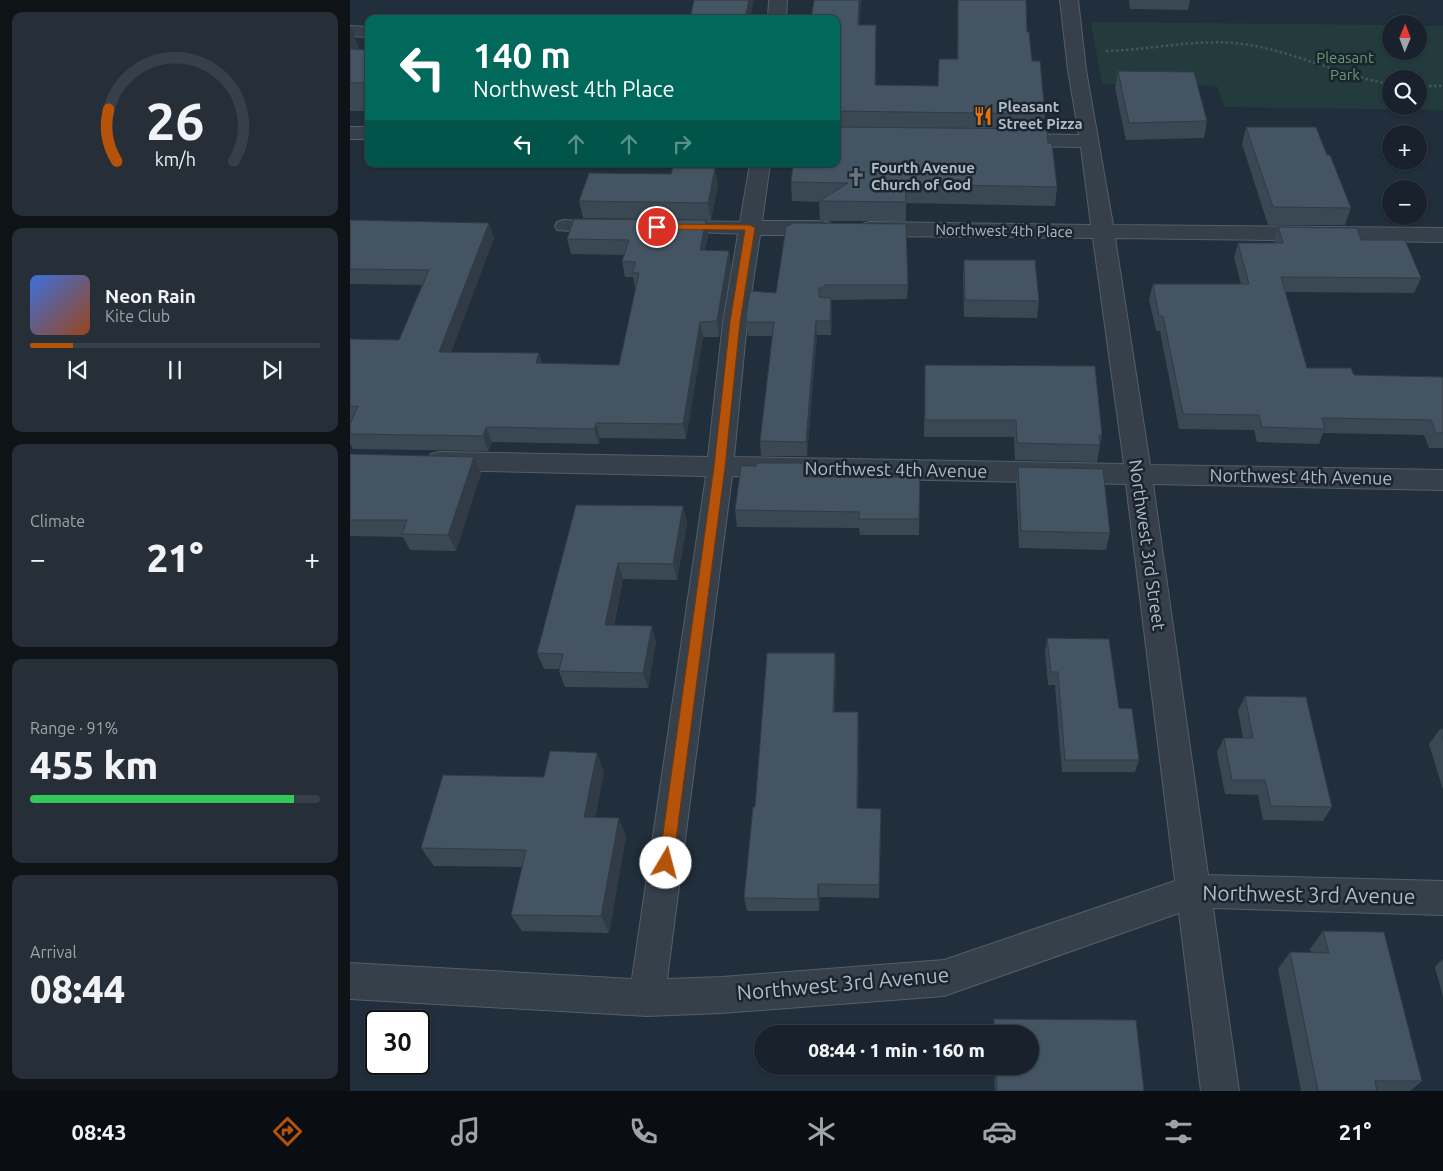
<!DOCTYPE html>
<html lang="en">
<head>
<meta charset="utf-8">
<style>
	body { margin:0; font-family:Ubuntu,sans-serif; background:#262f38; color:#f1f3f6; height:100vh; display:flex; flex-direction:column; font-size:19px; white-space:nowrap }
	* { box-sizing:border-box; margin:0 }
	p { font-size:16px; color:#9fa4a9 }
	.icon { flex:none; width:28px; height:28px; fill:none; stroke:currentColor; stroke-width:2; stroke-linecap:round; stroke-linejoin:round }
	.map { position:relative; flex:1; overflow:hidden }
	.side { display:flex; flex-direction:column; gap:12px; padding:12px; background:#0e1318; width:350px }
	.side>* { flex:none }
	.banner { position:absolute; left:15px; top:15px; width:475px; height:152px; border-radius:10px; box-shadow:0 1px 4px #0004,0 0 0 1px #373f48; background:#00695c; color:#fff; overflow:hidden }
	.needle { width:32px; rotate:1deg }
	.controls { position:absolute; left:1032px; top:15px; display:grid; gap:10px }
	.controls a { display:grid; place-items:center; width:45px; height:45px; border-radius:50%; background:#19222c; box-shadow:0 1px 4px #0004,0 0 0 1px #373f48; font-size:25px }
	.speed { position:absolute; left:15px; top:1010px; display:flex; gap:10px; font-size:25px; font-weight:700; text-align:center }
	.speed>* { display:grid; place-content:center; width:65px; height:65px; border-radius:50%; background:#19222c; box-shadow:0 1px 4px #0004,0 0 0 1px #373f48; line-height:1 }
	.speed .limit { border:2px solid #111; border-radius:8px; background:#fff; color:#111 }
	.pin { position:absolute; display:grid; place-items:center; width:42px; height:42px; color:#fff; margin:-21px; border:2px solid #fff; border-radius:50%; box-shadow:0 1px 5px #0007 }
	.me { position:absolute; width:55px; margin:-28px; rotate:8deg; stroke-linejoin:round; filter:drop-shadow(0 0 4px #0008) }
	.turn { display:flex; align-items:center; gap:18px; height:105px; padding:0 25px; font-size:22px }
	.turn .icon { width:65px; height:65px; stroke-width:2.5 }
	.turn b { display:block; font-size:35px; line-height:42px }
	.lanes { display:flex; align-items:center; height:48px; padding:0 25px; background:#0003; justify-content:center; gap:25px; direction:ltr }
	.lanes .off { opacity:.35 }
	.big { font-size:38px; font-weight:800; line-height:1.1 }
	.side .widget { flex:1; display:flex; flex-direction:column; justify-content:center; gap:8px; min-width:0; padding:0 18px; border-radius:10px; background:#262f38 }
	.side .dial { align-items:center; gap:0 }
	.dial svg { height:130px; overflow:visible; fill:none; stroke:#373f48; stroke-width:7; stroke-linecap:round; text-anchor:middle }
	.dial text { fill:#f1f3f6; stroke:none }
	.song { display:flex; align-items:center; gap:15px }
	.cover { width:60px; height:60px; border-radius:8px; background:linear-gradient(135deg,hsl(220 70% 55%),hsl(20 70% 35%)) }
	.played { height:5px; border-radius:2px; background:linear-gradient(90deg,#b45309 15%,#373f48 15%) }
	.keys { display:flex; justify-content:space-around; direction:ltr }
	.heat { display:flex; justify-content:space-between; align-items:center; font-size:28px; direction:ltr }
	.charge { height:8px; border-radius:4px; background:linear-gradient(90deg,#34c759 91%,#373f48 0) }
	.trip { position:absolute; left:404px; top:1025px; width:285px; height:50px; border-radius:25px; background:#19222c; box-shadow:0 1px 4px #0004,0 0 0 1px #373f48; font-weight:800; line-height:50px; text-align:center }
	.tab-bar { display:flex; height:80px; justify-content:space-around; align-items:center; background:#0a0e12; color:#9fa4a9 }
	.tab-bar .icon { width:35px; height:35px }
	.tab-bar .selected { color:#b45309 }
	.tab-bar b { font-size:22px; color:#f1f3f6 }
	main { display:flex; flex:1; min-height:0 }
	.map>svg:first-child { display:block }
	.green { fill:#233b3c; fill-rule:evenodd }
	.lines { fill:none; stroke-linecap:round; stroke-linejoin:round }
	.lane-casing { stroke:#535e69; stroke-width:2 }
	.street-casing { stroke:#535e69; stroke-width:2 }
	.path { stroke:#415859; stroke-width:2.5; stroke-dasharray:2.5 2.5; stroke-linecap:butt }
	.lane { fill:#35404b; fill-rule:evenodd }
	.street { fill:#35404b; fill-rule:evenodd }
	.wall { fill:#3a4854 }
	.shaded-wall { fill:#303b45 }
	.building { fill:#445462; stroke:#303b45 }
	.route { fill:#b45309; stroke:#753606 }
	.labels { text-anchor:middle; stroke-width:5; stroke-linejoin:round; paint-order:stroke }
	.far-park-label { font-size:15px; fill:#67996e; stroke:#1a2530 }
	.far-poi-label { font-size:15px; font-weight:bold; fill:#b0bbc7; stroke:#1a2530; text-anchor:start }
	.far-street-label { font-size:15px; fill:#b0bbc7; stroke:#1a2530 }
	.street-label { font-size:18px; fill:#b0bbc7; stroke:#1a2530 }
	.near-street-label { font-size:21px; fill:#b0bbc7; stroke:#1a2530 }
</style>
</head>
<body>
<main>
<section class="side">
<div class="widget dial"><svg viewBox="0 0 100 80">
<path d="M14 69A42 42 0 1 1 86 69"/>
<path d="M14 69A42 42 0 0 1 9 37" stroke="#b45309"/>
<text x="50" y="56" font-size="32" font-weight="700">26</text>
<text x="50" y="72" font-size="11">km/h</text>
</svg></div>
<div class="widget">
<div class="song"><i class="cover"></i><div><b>Neon Rain</b><p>Kite Club</p></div></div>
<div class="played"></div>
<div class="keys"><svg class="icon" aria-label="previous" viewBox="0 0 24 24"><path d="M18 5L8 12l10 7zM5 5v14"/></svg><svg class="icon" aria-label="pause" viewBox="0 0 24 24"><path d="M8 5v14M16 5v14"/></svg><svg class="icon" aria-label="next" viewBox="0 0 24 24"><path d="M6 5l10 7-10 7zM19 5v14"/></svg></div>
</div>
<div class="widget"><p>Climate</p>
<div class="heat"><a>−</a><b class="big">21°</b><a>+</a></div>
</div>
<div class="widget"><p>Range · 91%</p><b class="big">455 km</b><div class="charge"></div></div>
<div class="widget"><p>Arrival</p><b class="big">08:44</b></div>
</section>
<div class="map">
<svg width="1093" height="1091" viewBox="0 0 1093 1091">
	<rect width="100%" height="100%" fill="#212e3b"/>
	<path class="green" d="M741,22L1041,25V51H1069V26H1093V110L874,107L867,86L752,84ZM1041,79H1069V106H1041Z"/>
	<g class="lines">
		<g class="lane-casing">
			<g id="lane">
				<polygon points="0,26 19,27 19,37 0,36"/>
				<polygon points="214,220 260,223 262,227 260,231 253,233 207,230 205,226 207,222"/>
				<polygon points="324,221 400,222 407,224 409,228 407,232 400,234 317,231 315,227 317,223"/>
			</g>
		</g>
		<g class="street-casing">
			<g id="street">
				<polygon points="419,0 437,0 436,19 418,19"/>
				<path d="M710,0H728L736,70L763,225L1093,228V242L765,238L800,465L1093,470V490L803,484L858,875L1093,881V915L863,908L889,1091H851L829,913L594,996L372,1013L297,1016L0,999V963L282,979L356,476L90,470L81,468L77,461L81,454L90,452L358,457L373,322L400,164H420L412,221H472L480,223L483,228L480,233L472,235H410L397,322L384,457L774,464L743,238L520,236L512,234L509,229L512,224L520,222L741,225L731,147L662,146L655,144L652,140L655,136L662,134L729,135L718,70ZM382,476L776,484L825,881L594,960L372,977L317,979Z"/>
				<rect x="0" y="127" width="19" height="12"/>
			</g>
		</g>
		<g class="path">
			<path d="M756,51C801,50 848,38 893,44C944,51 990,76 1041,84"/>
			<polyline points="1069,86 1093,86"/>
		</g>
		<use href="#lane" class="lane"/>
		<use href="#street" class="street"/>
	</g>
	<g class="wall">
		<polygon points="464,0 511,0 509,25 526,43 526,85 588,86 607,59 608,0 677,32 682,61 695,114 693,129 698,143 707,187 705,206 556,203 556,221 470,221 469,202 442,201 441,182 486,164 486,19"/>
		<polygon points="779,0 840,0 838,10 780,9"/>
		<polygon points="0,27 1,27 9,50 19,50 19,111 0,111"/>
		<polygon points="768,71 857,121 854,138 776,140 765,88"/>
		<polygon points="896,127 977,155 1001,208 995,225 918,225 892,144"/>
		<polygon points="368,185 361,220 233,218 229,201"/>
		<polygon points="0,220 144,238 101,352 192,363 269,365 286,288 285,288 283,277 275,277 272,261 274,255 221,254 217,239 356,220 358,235 355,250 379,251 381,266 369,337 353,337 336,439 250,438 249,444 142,442 138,451 3,449 0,443 0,424 1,421 0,421 0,339 49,340 72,285 0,284"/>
		<polygon points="436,227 558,285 557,299 481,300 482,312 481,335 467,335 457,456 411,456 410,441 422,336 398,336 396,322 426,293"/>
		<polygon points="928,227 1011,240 1071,278 1064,293 935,292 957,368 1004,375 1093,377 1093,448 1079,448 1074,435 973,433 969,444 907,442 904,430 829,429 810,331 806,331 799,299 803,284 891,284 884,258 888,243 924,243 924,242"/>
		<polygon points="614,260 689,301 687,318 614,317 613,277"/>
		<polygon points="575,365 752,435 747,462 665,460 664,437 574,437"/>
		<polygon points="0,454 124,457 131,473 106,551 60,550 53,537 0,536"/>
		<polygon points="453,463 455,477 570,477 569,535 510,535 509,528 387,527 385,510 406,466"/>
		<polygon points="668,467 760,533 756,550 669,548 666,484"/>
		<polygon points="226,505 333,506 337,523 327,580 273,579 264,625 306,642 298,688 215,687 209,671 209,669 194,669 187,653"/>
		<polygon points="697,638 769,708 789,760 785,772 712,772 705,685 698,685 695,651"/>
		<polygon points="485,653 486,669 484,712 509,727 508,808 531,809 529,898 470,897 469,911 397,911 394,898"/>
		<polygon points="895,696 982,807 973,821 913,820 908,795 875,794 867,752 874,738 893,738 888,711"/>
		<polygon points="1090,729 1093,729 1093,790 1079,744"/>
		<polygon points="247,753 254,772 245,817 276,836 259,933 172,931 161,915 172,867 84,866 71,848 194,777"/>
		<polygon points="973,931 1072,1081 1060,1091 951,1091 928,969 940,952 961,952 960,949"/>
		<polygon points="1093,959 1093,997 1085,967"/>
		<polygon points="644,1019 786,1020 794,1091 645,1091 644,1066 680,1066 680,1034 642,1034 642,1029"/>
	</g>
	<g class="shaded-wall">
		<polygon points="399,0 404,0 400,19 395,19"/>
		<polygon points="509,0 511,0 508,43 508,25"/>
		<polygon points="526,25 526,43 525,104 525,85"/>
		<polygon points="1,27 11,54 0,73 0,28"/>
		<polygon points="365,168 368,185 361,220 358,203"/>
		<polygon points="356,220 358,235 352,265 350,250"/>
		<polygon points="139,223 144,238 95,367 89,352"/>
		<polygon points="379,251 381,266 369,337 367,321"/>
		<polygon points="481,298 482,312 481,335 480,321"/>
		<polygon points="466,321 467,335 457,456 456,442"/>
		<polygon points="350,322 353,337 336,439 333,424"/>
		<polygon points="189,353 194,368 186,363"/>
		<polygon points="246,423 250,438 249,444 244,429"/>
		<polygon points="136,427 142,442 138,451 133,436"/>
		<polygon points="124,457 131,473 106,551 98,535"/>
		<polygon points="333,506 337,523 327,580 323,564"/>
		<polygon points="268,563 273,579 260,640 255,625"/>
		<polygon points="302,626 306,642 298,688 293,673"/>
		<polygon points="485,653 486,669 484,727 483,712"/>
		<polygon points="508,712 509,727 508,822 507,808"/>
		<polygon points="247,753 254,772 242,835 234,817"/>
		<polygon points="531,809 531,823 529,898 529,885"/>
		<polygon points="269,818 276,836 259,933 251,916"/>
		<polygon points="468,884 470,897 469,911 468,899"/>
	</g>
	<g class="building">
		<polygon points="344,0 399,0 395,19 340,19"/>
		<polygon points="464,0 509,0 508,25 526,25 525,85 588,86 589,59 608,59 608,0 676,0 677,32 679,32 682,61 690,61 695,114 486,111 486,19 461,19"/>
		<polygon points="0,49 19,50 19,83 0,83"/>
		<polygon points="768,71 844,72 857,121 779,123"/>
		<polygon points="486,127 697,129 698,143 702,143 707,187 555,184 556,202 469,201 498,183 441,182 443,164 486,164"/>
		<polygon points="896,127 966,127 977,155 980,155 1001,208 923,207"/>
		<polygon points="323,168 365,168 358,203 229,201 239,173 321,174"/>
		<polygon points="224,219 356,220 350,250 379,251 367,321 350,322 333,424 246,423 244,429 136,427 133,436 0,434 0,424 8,406 0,406 0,339 49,340 79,270 0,269 0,220 139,223 89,352 189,353 186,363 269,365 289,273 282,273 286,262 272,261 279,240 217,239"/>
		<polygon points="443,223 556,224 558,285 474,285 474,288 469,288 469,297 481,298 480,321 466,321 456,442 410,441 424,322 396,322 397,308 400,291 426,293 436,227"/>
		<polygon points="928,227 1007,228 1011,240 1055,240 1071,278 931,277 957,368 1001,368 1004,375 1093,377 1093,433 1086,433 1081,420 972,418 975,429 912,427 909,415 833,414 813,316 809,316 803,284 899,284 888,243 933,243"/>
		<polygon points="614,260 685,260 689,301 615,300"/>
		<polygon points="575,365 745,366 752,435 749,435 750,445 667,443 666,420 575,420"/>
		<polygon points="0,454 124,457 98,535 52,534 57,520 0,520"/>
		<polygon points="406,463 453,463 454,477 570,477 569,519 509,519 509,512 385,510 391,466 406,466"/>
		<polygon points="668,467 753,469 760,533 671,531"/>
		<polygon points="226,505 333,506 323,564 268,563 255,625 302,626 293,673 209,671 213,654 187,653"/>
		<polygon points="697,638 759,639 769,708 782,709 789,760 715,760 708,672 701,672"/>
		<polygon points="417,653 485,653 483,712 508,712 507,808 531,809 529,885 468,884 468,899 394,898 403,807 405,807"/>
		<polygon points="895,696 956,697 982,807 921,806 915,780 882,780 874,738 903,738"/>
		<polygon points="1090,729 1093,729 1093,740"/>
		<polygon points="200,751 247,753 234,817 269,818 251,916 161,915 176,850 71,848 93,775 194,777"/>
		<polygon points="973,931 1034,932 1072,1081 1025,1081 1027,1091 968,1091 940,952 979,953"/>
		<polygon points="644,1019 786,1020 794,1091 647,1091 646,1066 680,1066 680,1034 645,1034"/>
	</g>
	<polygon class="route" points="307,224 400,225 405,228 390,322 375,467 323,863 321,868 316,870 311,868 309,863 364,467 380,322 395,230 304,229 303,227"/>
	<defs>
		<g id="restaurant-bare" transform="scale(1.5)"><path d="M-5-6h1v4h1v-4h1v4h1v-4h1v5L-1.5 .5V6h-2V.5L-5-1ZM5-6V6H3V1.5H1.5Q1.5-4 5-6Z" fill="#e8710a" stroke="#1a2530" stroke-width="2.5" paint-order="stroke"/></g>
		<g id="church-bare" transform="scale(1.5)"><path d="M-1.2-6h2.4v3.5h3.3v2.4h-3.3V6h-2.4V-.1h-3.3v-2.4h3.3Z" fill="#6b7280" stroke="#1a2530" stroke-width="2.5" paint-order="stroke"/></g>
	</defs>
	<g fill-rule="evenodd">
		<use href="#restaurant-bare" x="633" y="116"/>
		<use href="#church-bare" x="506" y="177"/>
	</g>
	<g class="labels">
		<g class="far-park-label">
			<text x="995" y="63">Pleasant<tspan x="995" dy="17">Park</tspan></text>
		</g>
		<g class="far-poi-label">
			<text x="648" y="112">Pleasant<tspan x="648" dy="17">Street Pizza</tspan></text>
			<text x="521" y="173">Fourth Avenue<tspan x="521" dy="17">Church of God</tspan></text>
		</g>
		<g class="far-street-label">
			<text transform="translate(654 231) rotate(1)" y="5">Northwest 4th Place</text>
		</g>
		<g class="street-label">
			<text transform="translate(546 470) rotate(1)" y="6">Northwest 4th Avenue</text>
			<text transform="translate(951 477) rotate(1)" y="6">Northwest 4th Avenue</text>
			<text transform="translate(797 545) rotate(82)" y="6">Northwest 3rd Street</text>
		</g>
		<g class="near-street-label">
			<text transform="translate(959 895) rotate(1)" y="7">Northwest 3rd Avenue</text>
			<text transform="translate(493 984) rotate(-5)" y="7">Northwest 3rd Avenue</text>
		</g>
	</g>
</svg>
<div class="controls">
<a><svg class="needle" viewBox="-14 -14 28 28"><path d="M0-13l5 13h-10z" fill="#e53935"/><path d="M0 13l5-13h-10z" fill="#9fa4a9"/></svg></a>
<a><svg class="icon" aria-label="search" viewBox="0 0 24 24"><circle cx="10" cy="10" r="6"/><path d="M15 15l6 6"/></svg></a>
<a>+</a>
<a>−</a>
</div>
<div class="speed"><div class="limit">30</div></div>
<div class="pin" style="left:307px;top:227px;background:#d93025"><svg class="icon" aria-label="arrive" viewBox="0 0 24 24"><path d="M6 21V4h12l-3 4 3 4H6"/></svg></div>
<svg class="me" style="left:316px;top:863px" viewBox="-20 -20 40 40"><circle r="19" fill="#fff"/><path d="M0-13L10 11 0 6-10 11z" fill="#b45309"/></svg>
<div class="trip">08:44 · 1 min · 160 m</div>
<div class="banner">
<div class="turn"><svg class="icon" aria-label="left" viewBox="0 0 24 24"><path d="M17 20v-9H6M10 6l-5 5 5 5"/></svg><div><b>140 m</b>Northwest 4th Place</div></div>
<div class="lanes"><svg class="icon" aria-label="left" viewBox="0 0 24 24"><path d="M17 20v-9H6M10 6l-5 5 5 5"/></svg><svg class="icon off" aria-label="ahead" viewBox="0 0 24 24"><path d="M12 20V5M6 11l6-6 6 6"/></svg><svg class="icon off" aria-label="ahead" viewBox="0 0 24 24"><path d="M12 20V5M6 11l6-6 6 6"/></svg><svg class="icon off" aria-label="right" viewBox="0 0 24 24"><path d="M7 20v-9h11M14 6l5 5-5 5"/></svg></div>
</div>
</div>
</main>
<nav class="tab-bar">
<b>08:43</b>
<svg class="icon selected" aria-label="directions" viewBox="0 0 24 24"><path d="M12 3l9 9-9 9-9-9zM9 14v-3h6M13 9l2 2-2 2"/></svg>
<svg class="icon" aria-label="music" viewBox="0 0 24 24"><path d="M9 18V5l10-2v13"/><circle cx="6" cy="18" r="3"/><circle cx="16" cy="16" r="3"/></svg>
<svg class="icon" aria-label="phone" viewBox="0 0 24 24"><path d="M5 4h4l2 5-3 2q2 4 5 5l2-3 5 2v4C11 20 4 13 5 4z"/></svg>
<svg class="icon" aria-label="climate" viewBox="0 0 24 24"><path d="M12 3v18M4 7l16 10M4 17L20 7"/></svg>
<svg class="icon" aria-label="car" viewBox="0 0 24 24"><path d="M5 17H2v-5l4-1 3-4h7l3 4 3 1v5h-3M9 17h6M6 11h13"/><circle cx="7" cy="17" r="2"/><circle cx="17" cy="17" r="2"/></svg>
<svg class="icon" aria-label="filters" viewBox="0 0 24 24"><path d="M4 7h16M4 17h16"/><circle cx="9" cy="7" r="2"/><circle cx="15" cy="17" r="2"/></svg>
<b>21°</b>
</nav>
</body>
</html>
